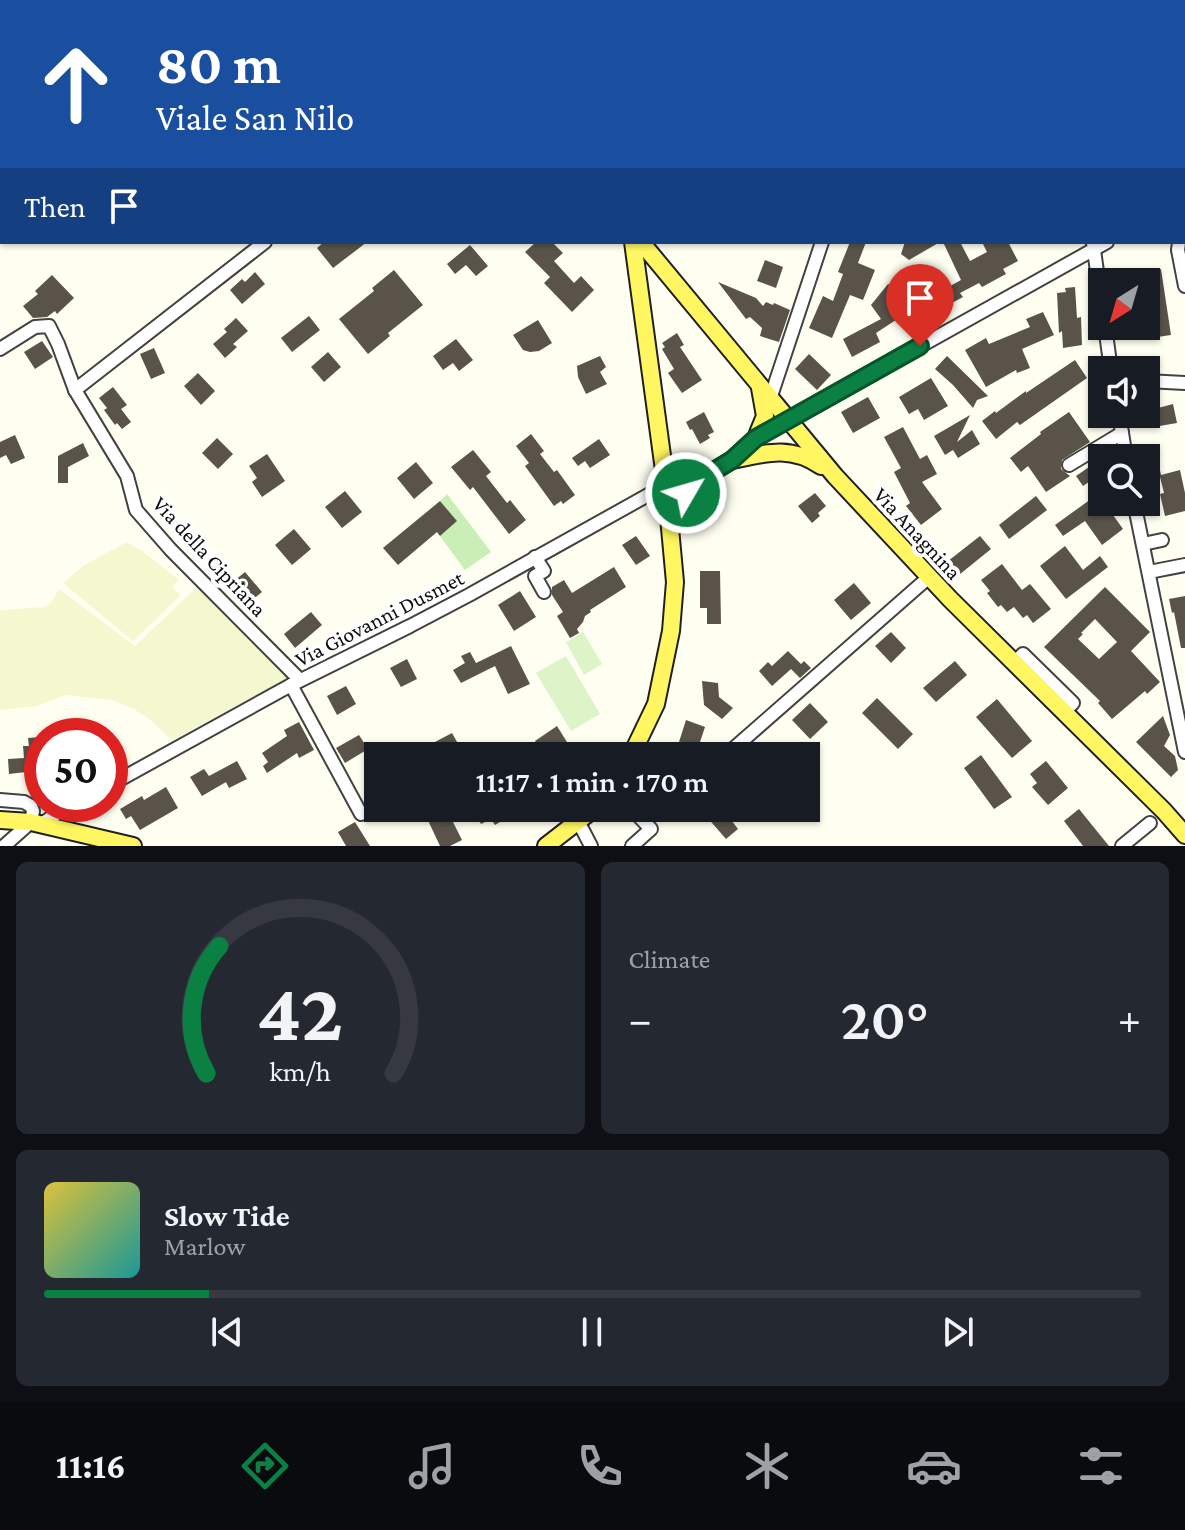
<!DOCTYPE html>
<html lang="en">
<head>
<meta charset="utf-8">
<style>
	body { margin:0; font-family:"Crimson Pro",serif; background:#242831; color:#f1f3f6; height:100vh; display:flex; flex-direction:column; font-size:30px; white-space:nowrap }
	* { box-sizing:border-box; margin:0 }
	p { font-size:26px; color:#9ea1a6 }
	.icon { flex:none; width:44px; height:44px; fill:none; stroke:currentColor; stroke-width:2; stroke-linecap:round; stroke-linejoin:round }
	.map { position:relative; height:846px; overflow:hidden }
	.panel { display:flex; flex-direction:column; gap:16px; padding:16px; background:#0d0f14; flex:1 }
	.panel>* { flex:none }
	.hud { position:absolute; left:0px; top:0px; width:1186px; height:244px; box-shadow:0 2px 6px #0004; background:#1a4fa0; color:#fff; overflow:hidden }
	.needle { width:52px; rotate:217deg }
	.buttons { position:absolute; left:1088px; top:268px; display:grid; gap:16px }
	.buttons a { display:grid; place-items:center; width:72px; height:72px; border-radius:0px; background:#171b24; box-shadow:0 2px 6px #0004; font-size:40px }
	.speed { position:absolute; left:24px; top:718px; display:flex; gap:16px; font-size:40px; font-weight:700; text-align:center }
	.speed>* { display:grid; place-content:center; width:104px; height:104px; border-radius:50%; background:#171b24; box-shadow:0 2px 6px #0004; line-height:1 }
	.speed .limit { border:12px solid #d22; background:#fff; color:#111 }
	.pin { position:absolute; display:grid; place-items:center; width:68px; height:68px; color:#fff; margin:-82px -34px; border-radius:50% 50% 50% 0; rotate:-45deg; box-shadow:0 0 8px #0007 }
	.pin .icon { rotate:45deg }
	.me { position:absolute; width:88px; margin:-44px; rotate:52deg; stroke-linejoin:round; filter:drop-shadow(0 0 6px #0008) }
	.turn { display:flex; align-items:center; gap:28px; height:168px; padding:0 24px; font-size:36px }
	.turn .icon { width:104px; height:104px; stroke-width:2.5 }
	.turn b { display:block; font-size:56px; line-height:68px }
	.then { display:flex; align-items:center; height:76px; padding:0 24px; background:#0003; gap:16px; font-size:30px }
	.big { font-size:60px; font-weight:600; line-height:1.1 }
	.panel .card { flex:1; display:flex; flex-direction:column; justify-content:center; gap:12px; min-width:0; padding:0 28px; border-radius:12px; background:#242831 }
	.panel .dial { align-items:center; gap:0 }
	.dial svg { height:208px; overflow:visible; fill:none; stroke:#363941; stroke-width:7; stroke-linecap:round; text-anchor:middle }
	.dial text { fill:#f1f3f6; stroke:none }
	.song { display:flex; align-items:center; gap:24px }
	.cover { width:96px; height:96px; border-radius:12px; background:linear-gradient(135deg,hsl(50 70% 55%),hsl(180 70% 35%)) }
	.played { height:8px; border-radius:4px; background:linear-gradient(90deg,#0b8043 15%,#363941 15%) }
	.keys { display:flex; justify-content:space-around; direction:ltr }
	.heat { display:flex; justify-content:space-between; align-items:center; font-size:44px; direction:ltr }
	.panel .tiles { flex:1; display:grid; gap:16px; grid-template-columns:1fr 1fr }
	.card:last-child { grid-column:span 2 }
	.trip { position:absolute; left:364px; top:742px; width:456px; height:80px; border-radius:0px; background:#171b24; box-shadow:0 2px 6px #0004; font-weight:600; line-height:80px; text-align:center }
	.tabs { display:flex; height:128px; justify-content:space-around; align-items:center; background:#090b0e; color:#9ea1a6 }
	.tabs .icon { width:56px; height:56px }
	.tabs .on { color:#0b8043 }
	.tabs b { font-size:36px; color:#f1f3f6 }
	.map>svg:first-child { display:block }
	.farmland { fill:#f4f8ce }
	.green { fill:#c9eeb6 }
	.pitch { fill:#ddf4c9 }
	.building { fill:#59534a; fill-rule:evenodd }
	.lines { fill:none; stroke-linecap:round; stroke-linejoin:round }
	.minor-casing { stroke:#424242; stroke-width:16 }
	.major-casing { stroke:#202020; stroke-width:20 }
	.minor { stroke:#fff; stroke-width:12 }
	.major { stroke:#fff661; stroke-width:16 }
	.route-casing { stroke:#07532c; stroke-width:20 }
	.route { stroke:#0b8043; stroke-width:14 }
	.labels { text-anchor:middle; stroke-width:8; stroke-linejoin:round; paint-order:stroke }
	.street-label { font-size:22px; fill:#0f0f0f; stroke:#fff }
</style>
</head>
<body>
<div class="map">
<svg width="1185" height="846" viewBox="0 0 1185 846">
	<rect width="100%" height="100%" fill="#fffff1"/>
	<g class="farmland">
		<polygon points="127,542 142,551 179,580 172,587 181,595 133,641 63,583 86,564"/>
		<polygon points="197,587 290,677 172,740 149,719 134,709 112,700 66,695 37,706 0,710 0,610 44,607 51,603 59,589 135,646"/>
	</g>
	<polygon class="green" points="447,494 491,552 465,570 440,536 457,521 440,501"/>
	<g class="pitch">
		<polygon points="583,632 602,664 584,675 566,642"/>
		<polygon points="566,656 600,714 571,731 536,673"/>
	</g>
	<g class="building">
		<polygon points="324,242 367,242 333,268 317,248"/>
		<polygon points="536,242 552,242 563,253 554,261 574,283 581,276 594,290 572,312 544,283 550,277 525,252"/>
		<polygon points="850,242 866,242 858,263 875,270 863,300 850,295 832,338 809,328 823,296 833,301 843,274 838,272"/>
		<polygon points="905,242 940,242 909,260 901,254"/>
		<polygon points="943,242 960,242 970,261 987,252 982,242 1008,242 1018,261 1003,269 1006,274 982,287 979,283 960,293 963,297 937,311 939,314 927,321 917,302 923,299 913,280 932,270 943,290 961,280"/>
		<polygon points="470,245 488,266 476,276 466,265 455,274 447,264"/>
		<polygon points="765,260 783,267 776,288 757,281"/>
		<polygon points="1161,269 1171,335 1137,340 1135,326 1146,326 1146,282 1111,282 1111,277"/>
		<polygon points="394,270 423,305 388,333 390,336 368,354 339,319 374,291 372,288"/>
		<polygon points="255,272 265,284 242,304 230,290 242,279 245,282"/>
		<polygon points="52,275 74,298 57,314 55,311 47,317 33,318 23,306 38,294 35,291"/>
		<polygon points="718,282 756,298 763,306 766,302 773,305 774,303 790,310 779,342 760,336 762,328 750,317 746,319"/>
		<polygon points="888,284 893,285 908,312 876,333 880,342 852,357 843,339 881,319 871,305"/>
		<polygon points="1075,287 1077,318 1081,317 1082,345 1063,348 1062,331 1059,333 1057,293 1066,292 1065,288"/>
		<polygon points="1043,312 1054,335 1022,349 1030,368 1017,373 1016,370 986,387 965,350 986,338 989,344 1030,327 1026,319"/>
		<polygon points="309,316 320,330 292,352 281,338"/>
		<polygon points="236,318 248,331 233,344 237,347 225,358 213,344 227,332 224,329"/>
		<polygon points="538,320 552,343 539,351 530,352 523,350 513,335"/>
		<polygon points="677,333 684,345 680,347 702,380 682,393 668,373 674,369 662,349 665,347 662,343"/>
		<polygon points="456,339 473,360 459,371 453,363 443,370 433,356"/>
		<polygon points="42,341 53,357 35,369 24,352"/>
		<polygon points="154,348 165,373 151,379 140,354"/>
		<polygon points="328,352 341,367 324,382 311,367"/>
		<polygon points="809,354 831,375 817,390 795,369"/>
		<polygon points="600,356 606,367 600,372 607,384 586,394 578,377 577,366"/>
		<polygon points="947,356 988,396 977,400 973,408 953,385 935,369"/>
		<polygon points="1075,360 1087,378 1020,425 1017,422 996,439 982,421 995,411 996,413 1026,391 1026,393"/>
		<polygon points="198,373 215,391 201,405 184,386"/>
		<polygon points="931,378 948,406 924,420 918,409 909,414 899,397"/>
		<polygon points="113,387 127,405 121,409 131,422 122,429 117,423 115,425 104,410 107,408 99,398"/>
		<polygon points="868,397 880,418 853,433 841,412"/>
		<polygon points="1173,404 1177,423 1154,427 1145,414 1159,414 1158,408"/>
		<polygon points="704,412 714,432 708,435 710,438 700,444 692,429 690,430 686,422"/>
		<polygon points="1069,412 1090,442 1062,460 1061,469 1070,476 1046,492 1028,466 1021,472 1010,458 1041,434 1040,432"/>
		<polygon points="970,415 957,442 972,430 980,444 958,458 953,450 945,455 934,436"/>
		<polygon points="903,427 920,459 927,455 937,474 922,482 942,509 921,525 906,506 910,503 894,472 901,468 884,437"/>
		<polygon points="531,434 544,451 540,454 554,472 557,470 575,495 563,504 561,501 554,506 525,466 529,463 516,446"/>
		<polygon points="15,435 25,458 11,464 6,455 0,458 0,442"/>
		<polygon points="217,438 233,454 218,469 202,453"/>
		<polygon points="599,439 610,455 590,468 585,461 578,466 572,458"/>
		<polygon points="83,443 89,456 68,467 68,483 58,483 58,456"/>
		<polygon points="473,450 491,472 486,476 507,503 510,500 526,520 509,534 473,487 470,490 451,467"/>
		<polygon points="267,454 285,481 262,497 252,482 257,478 249,466"/>
		<polygon points="1102,458 1102,473 1083,486 1076,476"/>
		<polygon points="1158,461 1161,475 1180,470 1185,493 1185,511 1165,516 1160,494 1164,493 1160,477 1146,480 1146,464"/>
		<polygon points="416,462 433,483 414,499 397,478"/>
		<polygon points="345,491 362,512 342,528 325,507"/>
		<polygon points="815,493 826,506 818,513 820,516 812,523 798,506"/>
		<polygon points="1098,494 1123,529 1102,545 1085,521 1063,536 1055,525"/>
		<polygon points="1036,496 1047,510 1009,539 999,525"/>
		<polygon points="440,501 457,521 440,536 437,532 398,565 383,548"/>
		<polygon points="294,529 311,549 292,565 275,545"/>
		<polygon points="636,536 650,556 636,565 622,545"/>
		<polygon points="980,536 991,549 954,579 943,565"/>
		<polygon points="1065,546 1083,570 1100,556 1108,567 1066,599 1040,566"/>
		<polygon points="1002,564 1022,590 1030,584 1051,609 1033,623 1027,615 1023,618 1014,607 1007,612 1001,605 998,607 987,593 990,591 981,580"/>
		<polygon points="614,567 626,587 590,610 591,612 585,616 583,622 577,629 579,633 570,638 557,616 563,612 552,595 552,587 564,580 572,593"/>
		<polygon points="700,571 720,571 721,624 707,624 707,608 700,608"/>
		<polygon points="245,572 262,592 251,601 234,581"/>
		<polygon points="854,583 871,603 851,620 834,600"/>
		<path d="M1105,587L1150,632L1131,651L1160,682L1147,694L1145,691L1112,719L1098,703L1100,701L1044,647ZM1095,619L1117,642L1099,659L1078,639L1083,634L1081,633Z"/>
		<polygon points="520,591 536,617 514,631 498,605"/>
		<polygon points="1185,596 1185,648 1181,648 1174,612 1172,613 1169,599"/>
		<polygon points="311,612 322,625 295,648 284,634"/>
		<polygon points="891,632 906,648 891,663 875,646"/>
		<polygon points="511,646 530,684 508,694 495,666 461,683 453,670 465,663 461,656 470,652 476,663"/>
		<polygon points="788,651 801,664 804,661 811,668 800,678 791,669 772,686 759,671 768,662 772,666"/>
		<polygon points="407,659 417,679 401,687 390,668"/>
		<polygon points="955,661 967,675 936,702 923,688"/>
		<polygon points="702,681 718,683 719,697 733,708 722,719 704,705"/>
		<polygon points="346,686 356,704 337,715 327,696"/>
		<polygon points="877,698 913,734 898,749 862,713"/>
		<polygon points="997,699 1032,741 1012,758 976,717"/>
		<polygon points="810,703 828,722 810,739 792,720"/>
		<polygon points="1163,716 1170,735 1164,746 1175,756 1178,770 1171,777 1136,742"/>
		<polygon points="686,720 705,727 698,748 679,742"/>
		<polygon points="299,722 314,750 299,758 297,753 267,773 263,766 268,762 262,753 287,736 284,730"/>
		<polygon points="557,726 572,750 563,756 544,756 535,741"/>
		<polygon points="452,733 465,756 440,756 433,743"/>
		<polygon points="359,735 368,749 345,763 336,748"/>
		<polygon points="40,737 42,743 42,776 27,778 26,772 9,774 8,759 24,758 23,746 29,746 28,738"/>
		<polygon points="981,755 1012,797 994,809 964,768"/>
		<polygon points="237,761 247,779 229,788 226,782 202,796 190,777 204,769 209,776"/>
		<polygon points="1046,761 1068,788 1048,805 1032,787 1037,783 1030,774"/>
		<polygon points="166,787 178,808 140,830 131,816 126,819 120,809 142,796 144,800"/>
		<polygon points="438,808 446,808 462,840 450,846 440,846 425,814"/>
		<polygon points="472,808 499,808 505,819 495,825 491,819 481,824"/>
		<polygon points="716,808 722,808 738,829 726,839 706,816"/>
		<polygon points="1079,809 1109,846 1083,846 1064,821"/>
		<polygon points="355,822 370,846 346,846 338,832"/>
	</g>
	<g class="lines">
		<g class="minor-casing">
			<g id="minor">
				<polyline points="826,0 826,2"/>
				<polyline points="1063,0 1063,2"/>
				<polyline points="1178,0 1179,2"/>
				<polyline points="878,2 889,0"/>
				<polyline points="902,2 902,0"/>
				<polyline points="1184,30 1185,35"/>
				<polyline points="1184,115 1185,115"/>
				<polyline points="1184,198 1185,197"/>
				<polyline points="1179,242 1178,250 1185,286"/>
				<polyline points="1093,243 1102,307"/>
				<polyline points="1105,326 1111,370"/>
				<polyline points="0,349 35,327 49,326 58,344 75,390 127,476 136,510 171,550 300,680"/>
				<polyline points="1146,381 1185,383"/>
				<polyline points="75,390 265,242"/>
				<polyline points="770,399 822,242"/>
				<polyline points="1119,414 1126,458"/>
				<polyline points="756,438 1107,242"/>
				<polyline points="1069,465 1122,433"/>
				<polyline points="1134,502 1185,752"/>
				<polyline points="1143,544 1162,540"/>
				<polyline points="535,557 544,571 535,576 544,592"/>
				<polyline points="1149,572 1185,565"/>
				<polyline points="1014,663 1023,654 1073,703 1064,712"/>
				<polyline points="291,685 361,814"/>
				<polyline points="725,756 929,577"/>
				<polyline points="110,785 291,685 410,626 469,595 666,485"/>
				<polyline points="0,800 24,802 31,806 33,811 31,822 4,846"/>
				<polyline points="631,808 651,829 632,846"/>
				<polyline points="578,821 591,846"/>
				<polyline points="40,825 71,804"/>
				<polyline points="1122,846 1150,823"/>
			</g>
		</g>
		<g class="major-casing">
			<g id="major">
				<polyline points="391,0 393,2"/>
				<polyline points="665,2 666,0"/>
				<polyline points="641,242 835,476 950,599 1164,811 1185,835"/>
				<path d="M732,460C765,453 791,445 821,466"/>
				<polyline points="674,526 677,509 686,493 699,480 732,460 756,438 765,416 760,388"/>
				<polyline points="631,756 656,704 671,631 675,582 666,485 633,242"/>
				<polyline points="0,820 31,822 133,846"/>
				<polyline points="546,846 595,808"/>
			</g>
		</g>
		<use href="#minor" class="minor"/>
		<use href="#major" class="major"/>
	</g>
	<g class="lines">
		<g class="route-casing">
			<polyline id="route" points="686,493 699,480 732,460 756,438 920,346"/>
		</g>
		<use href="#route" class="route"/>
	</g>
	<g class="labels">
		<g class="street-label">
			<text transform="translate(918 533) rotate(47)" y="8">Via Anagnina</text>
			<text transform="translate(210 556) rotate(47)" y="8">Via della Cipriana</text>
			<text transform="translate(379 618) rotate(-27)" y="8">Via Giovanni Dusmet</text>
		</g>
	</g>
</svg>
<div class="buttons">
<a><svg class="needle" viewBox="-14 -14 28 28"><path d="M0-13l5 13h-10z" fill="#e53935"/><path d="M0 13l5-13h-10z" fill="#9ea1a6"/></svg></a>
<a><svg class="icon" aria-label="sound" viewBox="0 0 24 24"><path d="M4 9h4l5-4v14l-5-4H4zM17 9q2 3 0 6"/></svg></a>
<a><svg class="icon" aria-label="search" viewBox="0 0 24 24"><circle cx="10" cy="10" r="6"/><path d="M15 15l6 6"/></svg></a>
</div>
<div class="speed"><div class="limit">50</div></div>
<div class="pin" style="left:920px;top:346px;background:#d93025"><svg class="icon" aria-label="arrive" viewBox="0 0 24 24"><path d="M6 21V4h12l-3 4 3 4H6"/></svg></div>
<svg class="me" style="left:686px;top:493px" viewBox="-20 -20 40 40"><circle r="17" fill="#0b8043" stroke="#fff" stroke-width="3"/><path d="M0-11L8 9 0 5-8 9z" fill="#fff"/></svg>
<div class="trip">11:17 · 1 min · 170 m</div>
<div class="hud">
<div class="turn"><svg class="icon" aria-label="ahead" viewBox="0 0 24 24"><path d="M12 20V5M6 11l6-6 6 6"/></svg><div><b>80 m</b>Viale San Nilo</div></div>
<div class="then">Then<svg class="icon" aria-label="arrive" viewBox="0 0 24 24"><path d="M6 21V4h12l-3 4 3 4H6"/></svg></div>
</div>
</div>
<section class="panel">
<div class="tiles">
<div class="card dial"><svg viewBox="0 0 100 80">
<path d="M14 69A42 42 0 1 1 86 69"/>
<path d="M14 69A42 42 0 0 1 19 20" stroke="#0b8043"/>
<text x="50" y="56" font-size="32" font-weight="700">42</text>
<text x="50" y="72" font-size="11">km/h</text>
</svg></div>
<div class="card"><p>Climate</p>
<div class="heat"><a>−</a><b class="big">20°</b><a>+</a></div>
</div>
<div class="card">
<div class="song"><i class="cover"></i><div><b>Slow Tide</b><p>Marlow</p></div></div>
<div class="played"></div>
<div class="keys"><svg class="icon" aria-label="previous" viewBox="0 0 24 24"><path d="M18 5L8 12l10 7zM5 5v14"/></svg><svg class="icon" aria-label="pause" viewBox="0 0 24 24"><path d="M8 5v14M16 5v14"/></svg><svg class="icon" aria-label="next" viewBox="0 0 24 24"><path d="M6 5l10 7-10 7zM19 5v14"/></svg></div>
</div>
</div>
</section>
<nav class="tabs">
<b>11:16</b>
<svg class="icon on" aria-label="directions" viewBox="0 0 24 24"><path d="M12 3l9 9-9 9-9-9zM9 14v-3h6M13 9l2 2-2 2"/></svg>
<svg class="icon" aria-label="music" viewBox="0 0 24 24"><path d="M9 18V5l10-2v13"/><circle cx="6" cy="18" r="3"/><circle cx="16" cy="16" r="3"/></svg>
<svg class="icon" aria-label="phone" viewBox="0 0 24 24"><path d="M5 4h4l2 5-3 2q2 4 5 5l2-3 5 2v4C11 20 4 13 5 4z"/></svg>
<svg class="icon" aria-label="climate" viewBox="0 0 24 24"><path d="M12 3v18M4 7l16 10M4 17L20 7"/></svg>
<svg class="icon" aria-label="car" viewBox="0 0 24 24"><path d="M5 17H2v-5l4-1 3-4h7l3 4 3 1v5h-3M9 17h6M6 11h13"/><circle cx="7" cy="17" r="2"/><circle cx="17" cy="17" r="2"/></svg>
<svg class="icon" aria-label="filters" viewBox="0 0 24 24"><path d="M4 7h16M4 17h16"/><circle cx="9" cy="7" r="2"/><circle cx="15" cy="17" r="2"/></svg>
</nav>
</body>
</html>
